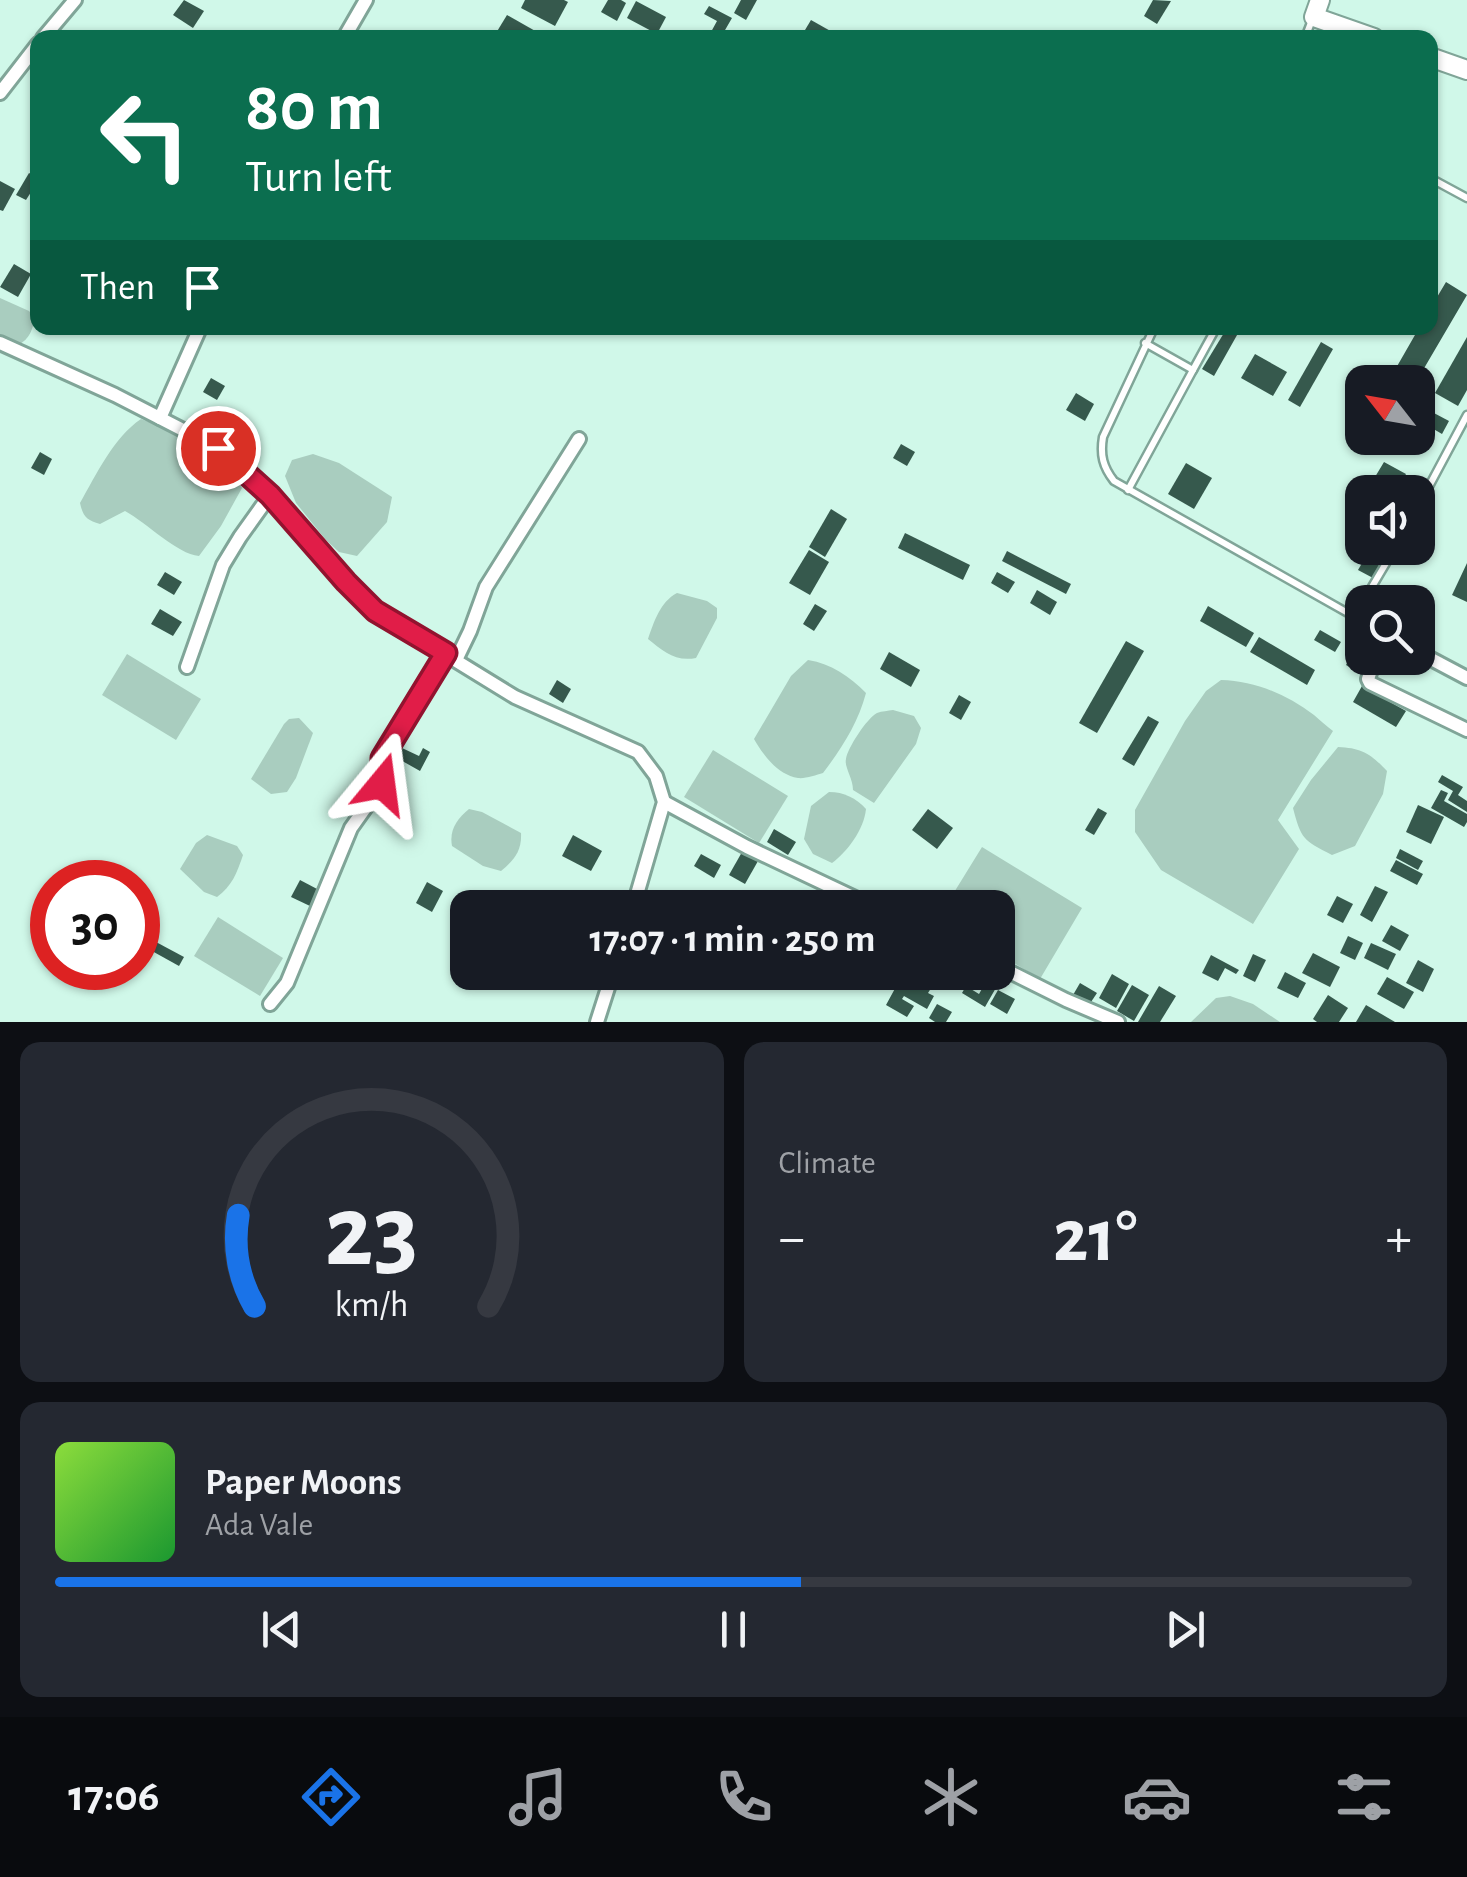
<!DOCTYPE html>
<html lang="en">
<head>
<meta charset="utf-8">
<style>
	body { margin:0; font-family:"Alegreya Sans",sans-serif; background:#242831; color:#f1f3f6; height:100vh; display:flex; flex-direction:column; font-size:38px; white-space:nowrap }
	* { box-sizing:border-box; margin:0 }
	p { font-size:32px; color:#9ea1a6 }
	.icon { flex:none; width:55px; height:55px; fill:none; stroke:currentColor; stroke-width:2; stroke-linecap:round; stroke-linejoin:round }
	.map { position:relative; height:1022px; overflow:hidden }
	.drawer { display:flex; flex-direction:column; gap:20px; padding:20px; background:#0d0f14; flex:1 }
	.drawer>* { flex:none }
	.top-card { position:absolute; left:30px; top:30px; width:1408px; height:305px; border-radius:20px; box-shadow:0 2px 8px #0004; background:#0b6e4f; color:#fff; overflow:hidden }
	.needle { width:65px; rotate:301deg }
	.fabs { position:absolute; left:1345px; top:365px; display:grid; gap:20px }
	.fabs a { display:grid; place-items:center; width:90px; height:90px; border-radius:20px; background:#171b24; box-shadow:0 2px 8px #0004; font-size:50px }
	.speed { position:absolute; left:30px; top:860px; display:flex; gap:20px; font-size:50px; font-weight:700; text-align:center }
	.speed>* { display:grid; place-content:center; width:130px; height:130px; border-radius:50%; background:#171b24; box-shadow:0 2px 8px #0004; line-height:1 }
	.speed .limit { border:15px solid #d22; background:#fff; color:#111 }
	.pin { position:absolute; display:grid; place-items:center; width:85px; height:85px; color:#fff; margin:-42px; border:5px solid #fff; border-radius:50%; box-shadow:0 2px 10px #0007 }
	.me { position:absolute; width:110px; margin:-55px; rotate:16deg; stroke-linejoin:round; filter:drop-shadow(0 0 8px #0008) }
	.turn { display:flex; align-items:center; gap:35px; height:210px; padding:0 50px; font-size:45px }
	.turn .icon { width:130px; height:130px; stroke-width:2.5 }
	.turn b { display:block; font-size:70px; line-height:85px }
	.then { display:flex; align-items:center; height:95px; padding:0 50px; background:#0003; gap:20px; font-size:38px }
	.big { font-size:75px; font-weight:700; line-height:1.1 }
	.drawer .tile { flex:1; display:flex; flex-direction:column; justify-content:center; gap:15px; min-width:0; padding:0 35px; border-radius:20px; background:#242831 }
	.drawer .dial { align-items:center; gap:0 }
	.dial svg { height:260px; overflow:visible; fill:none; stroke:#363941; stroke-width:7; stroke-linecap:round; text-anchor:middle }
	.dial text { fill:#f1f3f6; stroke:none }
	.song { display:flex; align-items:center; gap:30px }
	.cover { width:120px; height:120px; border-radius:15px; background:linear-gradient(135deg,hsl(90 70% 55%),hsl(130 70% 35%)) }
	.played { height:10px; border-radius:5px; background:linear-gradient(90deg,#1a73e8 55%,#363941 55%) }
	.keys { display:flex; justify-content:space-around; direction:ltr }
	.heat { display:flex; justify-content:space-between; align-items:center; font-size:55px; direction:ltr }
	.drawer .tiles { flex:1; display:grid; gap:20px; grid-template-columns:1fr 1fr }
	.tile:last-child { grid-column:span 2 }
	.trip { position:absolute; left:450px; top:890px; width:565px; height:100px; border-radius:20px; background:#171b24; box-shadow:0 2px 8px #0004; font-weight:700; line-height:100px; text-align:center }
	.dock { display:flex; height:160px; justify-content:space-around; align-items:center; background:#090b0e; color:#9ea1a6 }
	.dock .icon { width:70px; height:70px }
	.dock .selected { color:#1a73e8 }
	.dock b { font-size:45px; color:#f1f3f6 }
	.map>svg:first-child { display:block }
	.water { fill:#a9cdbf }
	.building { fill:#36594d }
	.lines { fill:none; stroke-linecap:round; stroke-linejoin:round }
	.service-casing { stroke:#80a598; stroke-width:11 }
	.minor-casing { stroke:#80a598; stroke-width:18 }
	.secondary-casing { stroke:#80a598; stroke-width:22 }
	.service { stroke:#fff; stroke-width:6 }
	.minor { stroke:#fff; stroke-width:12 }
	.secondary { stroke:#fff; stroke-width:18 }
	.route-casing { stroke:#92132f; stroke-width:25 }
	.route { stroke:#e11d48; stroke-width:18 }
</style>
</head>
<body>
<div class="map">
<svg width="1467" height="1022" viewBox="0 0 1467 1022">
	<rect width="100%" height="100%" fill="#d0f8e9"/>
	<g class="water">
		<path d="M0,298L29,311L35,318C32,331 29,341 15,346L0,339Z"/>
		<path d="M141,419C174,431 223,459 242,488L221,526L199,556C177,554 147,523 125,511L100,524C87,520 83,517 80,503C96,475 114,437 141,419Z"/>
		<polygon points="313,454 339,463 392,497 387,522 357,556 339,552 326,540 296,503 285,476 292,460"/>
		<path d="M677,593L707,601L717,608V618L696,658C675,662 663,651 648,639C654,622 660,602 677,593Z"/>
		<polygon points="127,654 201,699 176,740 102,695"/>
		<path d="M808,660C832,664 849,676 866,693C858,723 842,748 823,773C816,775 805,779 798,778C778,775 763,755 754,739L791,676Z"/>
		<path d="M1221,680C1255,681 1286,694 1314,715C1320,720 1326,726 1333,731L1278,820L1299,849L1253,924L1161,870L1135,832V810L1185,721L1206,691Z"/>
		<path d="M893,710L914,716L921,728L916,744L874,803L853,790C853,778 844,767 846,759C847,749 867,718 877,713C882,711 888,711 893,710Z"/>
		<polygon points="299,718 313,733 296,778 287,792 271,794 251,779 284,724 289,719"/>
		<path d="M1338,747C1362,748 1371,754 1387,771L1383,794L1355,846L1332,855C1303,840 1301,839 1293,808L1311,780Z"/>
		<polygon points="713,750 788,796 759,843 684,797"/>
		<path d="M829,792C844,792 856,798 866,809C864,829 848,851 832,863L813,854L804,839L811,806Z"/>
		<path d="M469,809L482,812L521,833C522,851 514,860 501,871L483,866L452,846C449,830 457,819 469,809Z"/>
		<path d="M207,835L237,846L243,855C237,873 232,886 217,897L204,892L180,869L196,843Z"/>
		<polygon points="982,847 1082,908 1040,979 998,953 998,908 945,907"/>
		<polygon points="218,917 283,958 260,996 194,956"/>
		<polygon points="1230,996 1253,1004 1280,1022 1191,1022 1216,998"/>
	</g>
	<g class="building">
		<polygon points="184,0 204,11 193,28 173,15"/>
		<polygon points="525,0 564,0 568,2 555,26 521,8"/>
		<polygon points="608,0 621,0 626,3 617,21 601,12"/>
		<polygon points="741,0 757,0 746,20 734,13"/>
		<polygon points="1153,0 1171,1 1157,24 1144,16"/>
		<polygon points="636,1 666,17 657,34 627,18"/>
		<polygon points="709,6 732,18 721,37 711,32 717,21 704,14"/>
		<polygon points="507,15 537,32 534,38 493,38"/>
		<polygon points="811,20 834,33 832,38 806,38 802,35"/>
		<polygon points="29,173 38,178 38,181 26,200 16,195"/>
		<polygon points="0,181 15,189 3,211 0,210"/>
		<polygon points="14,264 31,274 18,297 0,287"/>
		<polygon points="1446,282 1467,295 1416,382 1388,382 1419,328 1430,328 1430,309"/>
		<polygon points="1227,328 1241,328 1214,376 1202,369"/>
		<polygon points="1467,337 1467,390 1458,406 1435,393"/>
		<polygon points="1321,342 1333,349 1300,407 1288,400"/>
		<polygon points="1255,354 1287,372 1273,396 1241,378"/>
		<polygon points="211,378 225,386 217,400 203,392"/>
		<polygon points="1076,393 1094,404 1085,421 1066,410"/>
		<polygon points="1432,412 1449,421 1442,434 1425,424"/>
		<polygon points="901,444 915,452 907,466 893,458"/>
		<polygon points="40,452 52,459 44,475 31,468"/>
		<polygon points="1384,462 1406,474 1400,485 1405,488 1403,492 1366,492"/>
		<polygon points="1186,463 1212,478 1194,509 1168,494"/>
		<polygon points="831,509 847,519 825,557 809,547"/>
		<polygon points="905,533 970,565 963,580 898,548"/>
		<polygon points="1371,548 1391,548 1373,578 1358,570"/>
		<polygon points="809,550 829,562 810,595 789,583"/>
		<polygon points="1007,551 1071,584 1066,594 1002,561"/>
		<polygon points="1467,563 1467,602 1452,595"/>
		<polygon points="165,572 182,582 174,595 157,585"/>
		<polygon points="997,572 1015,582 1008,593 991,583"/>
		<polygon points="1037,590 1057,602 1050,615 1030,603"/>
		<polygon points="815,604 827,611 814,631 803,624"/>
		<polygon points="1208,606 1254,633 1246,647 1200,621"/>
		<polygon points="160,609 182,622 173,636 151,624"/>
		<polygon points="1320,630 1341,642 1335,652 1314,640"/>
		<polygon points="1259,637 1315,670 1307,685 1250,652"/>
		<polygon points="1126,641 1144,651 1097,733 1079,723"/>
		<polygon points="1355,648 1362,653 1362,658 1368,658 1359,673 1346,665"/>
		<polygon points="889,652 920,670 911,687 880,669"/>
		<polygon points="557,680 571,689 563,703 549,694"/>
		<polygon points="1362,686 1406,711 1396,727 1353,702"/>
		<polygon points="959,695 971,702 961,720 949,713"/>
		<polygon points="1148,716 1159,722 1134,766 1122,759"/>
		<polygon points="402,748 419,756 423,748 430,752 420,771 397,758"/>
		<polygon points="1442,775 1463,787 1458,795 1467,801 1467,812 1448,800 1453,791 1438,782"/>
		<polygon points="1441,790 1448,793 1444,801 1467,814 1467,822 1464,827 1431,808"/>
		<polygon points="1418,805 1444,817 1431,844 1406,832"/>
		<polygon points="1098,808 1107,813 1094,835 1085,830"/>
		<polygon points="928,809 953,828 937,849 912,830"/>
		<polygon points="774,829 796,842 788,855 767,842"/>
		<polygon points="573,835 602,851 591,871 562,856"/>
		<polygon points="1400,849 1423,861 1418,870 1396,858"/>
		<polygon points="742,852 758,861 745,884 729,875"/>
		<polygon points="701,854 721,865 714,878 694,866"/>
		<polygon points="1396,860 1423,874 1417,885 1390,871"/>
		<polygon points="300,880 319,890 310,906 291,897"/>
		<polygon points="427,882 443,891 432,912 416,903"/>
		<polygon points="1375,886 1388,892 1372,922 1360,915"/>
		<polygon points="1337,896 1353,904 1343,923 1327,915"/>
		<polygon points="1391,925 1409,935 1400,951 1382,941"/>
		<polygon points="1348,936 1363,943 1355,960 1340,953"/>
		<polygon points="156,942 184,957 179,966 152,951"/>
		<polygon points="1371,943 1396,954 1388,970 1364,958"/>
		<polygon points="1313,953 1340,967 1330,987 1302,973"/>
		<polygon points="1253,954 1266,960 1255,982 1243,976"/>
		<polygon points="1211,955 1239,970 1236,974 1225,968 1218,981 1202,973"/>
		<polygon points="1418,960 1434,969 1423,992 1406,983"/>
		<polygon points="904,972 912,972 933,985 928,993 934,996 927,1009 904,996 902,999 914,1006 907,1017 886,1005"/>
		<polygon points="1285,972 1306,983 1298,998 1277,988"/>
		<polygon points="1112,974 1129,984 1116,1008 1099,998"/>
		<polygon points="1387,977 1414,992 1404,1009 1377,994"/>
		<polygon points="987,980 997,986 985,1007 962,993 966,986 979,994"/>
		<polygon points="1080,983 1097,993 1089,1005 1073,995"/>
		<polygon points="1132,985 1149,995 1134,1021 1117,1011"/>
		<polygon points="1159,986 1176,996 1160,1022 1138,1022"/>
		<polygon points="998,990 1015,999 1007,1014 990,1004"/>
		<polygon points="1328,995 1348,1008 1339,1022 1317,1022 1313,1019"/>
		<polygon points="937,1004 952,1012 946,1022 935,1022 929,1018"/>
		<polygon points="1366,1005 1395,1022 1356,1022"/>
	</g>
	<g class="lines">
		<g class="service-casing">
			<g id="service">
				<polyline points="1305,38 1312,20"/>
				<polyline points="1430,178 1467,198"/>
				<path d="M1154,328L1103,437C1100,455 1103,467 1114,481L1355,617L1362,603"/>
				<polyline points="1145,343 1193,370 1216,328"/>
				<polyline points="1128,490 1193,370"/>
				<polyline points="1418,507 1467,415"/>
				<polyline points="1363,602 1395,548"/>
			</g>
		</g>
		<g class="minor-casing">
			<g id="minor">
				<polyline points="43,38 75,0"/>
				<polyline points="344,38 366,0"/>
				<polyline points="0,93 38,44"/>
				<polyline points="0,343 115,395 218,448 270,495 346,582 375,611 515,697 638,752 656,776 664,802 633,908"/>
				<polyline points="160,418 200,328"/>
				<polyline points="1355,617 1362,621"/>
				<polyline points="1418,652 1467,678"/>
				<polyline points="1375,658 1368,679 1370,683 1467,730"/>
				<polyline points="456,660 470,631 486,587 579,439"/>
				<polyline points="187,667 223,565 240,537 270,495"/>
				<polyline points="664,802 747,847 876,908"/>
				<polyline points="998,966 1066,1000 1118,1022"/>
				<polyline points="270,1004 287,983 351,828 383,783 381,762 383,758 446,653"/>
				<polyline points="597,1022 613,972"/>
			</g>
		</g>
		<g class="secondary-casing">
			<g id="secondary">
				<polyline points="1320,0 1314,17 1374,38"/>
				<polyline points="1430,57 1467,70"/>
			</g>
		</g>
		<use href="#service" class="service"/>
		<use href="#minor" class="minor"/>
		<use href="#secondary" class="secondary"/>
	</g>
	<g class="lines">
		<g class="route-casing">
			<polyline id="route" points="218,448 270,495 346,582 375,611 446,653 382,758 382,784"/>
		</g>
		<use href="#route" class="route"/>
	</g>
</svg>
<div class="fabs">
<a><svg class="needle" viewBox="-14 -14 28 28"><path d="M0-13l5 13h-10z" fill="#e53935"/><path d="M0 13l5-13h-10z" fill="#9ea1a6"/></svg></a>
<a><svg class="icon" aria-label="sound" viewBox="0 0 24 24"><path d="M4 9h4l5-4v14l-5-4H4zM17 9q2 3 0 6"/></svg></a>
<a><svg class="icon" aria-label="search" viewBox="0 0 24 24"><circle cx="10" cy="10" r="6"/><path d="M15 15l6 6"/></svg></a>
</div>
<div class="speed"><div class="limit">30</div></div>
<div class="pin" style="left:218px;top:448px;background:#d93025"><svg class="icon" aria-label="arrive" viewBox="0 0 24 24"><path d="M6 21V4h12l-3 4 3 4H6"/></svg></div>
<svg class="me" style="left:382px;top:784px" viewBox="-20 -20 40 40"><path d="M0-17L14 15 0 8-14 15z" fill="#e11d48" stroke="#fff" stroke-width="4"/></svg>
<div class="trip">17:07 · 1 min · 250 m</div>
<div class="top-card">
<div class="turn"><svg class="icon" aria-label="left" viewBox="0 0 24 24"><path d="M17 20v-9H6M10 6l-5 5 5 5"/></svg><div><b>80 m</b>Turn left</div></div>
<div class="then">Then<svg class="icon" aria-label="arrive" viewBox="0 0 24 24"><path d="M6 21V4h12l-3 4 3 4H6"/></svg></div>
</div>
</div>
<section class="drawer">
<div class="tiles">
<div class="tile dial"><svg viewBox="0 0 100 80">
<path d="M14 69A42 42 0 1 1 86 69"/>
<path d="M14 69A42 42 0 0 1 9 41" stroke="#1a73e8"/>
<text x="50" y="56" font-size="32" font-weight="700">23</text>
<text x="50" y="72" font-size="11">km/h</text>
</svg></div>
<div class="tile"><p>Climate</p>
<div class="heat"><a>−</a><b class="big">21°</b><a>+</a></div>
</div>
<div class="tile">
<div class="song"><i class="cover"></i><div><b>Paper Moons</b><p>Ada Vale</p></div></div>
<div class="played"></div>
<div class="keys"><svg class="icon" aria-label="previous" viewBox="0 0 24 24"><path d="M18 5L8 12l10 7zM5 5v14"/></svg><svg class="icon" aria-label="pause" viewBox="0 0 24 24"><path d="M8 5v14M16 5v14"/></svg><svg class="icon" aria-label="next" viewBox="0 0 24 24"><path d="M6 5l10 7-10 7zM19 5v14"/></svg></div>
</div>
</div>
</section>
<nav class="dock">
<b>17:06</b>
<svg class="icon selected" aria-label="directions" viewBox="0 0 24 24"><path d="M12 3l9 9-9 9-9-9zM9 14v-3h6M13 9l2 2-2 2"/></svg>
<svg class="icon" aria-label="music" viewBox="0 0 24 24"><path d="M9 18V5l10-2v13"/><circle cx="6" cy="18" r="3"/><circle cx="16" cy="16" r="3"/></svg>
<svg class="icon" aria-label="phone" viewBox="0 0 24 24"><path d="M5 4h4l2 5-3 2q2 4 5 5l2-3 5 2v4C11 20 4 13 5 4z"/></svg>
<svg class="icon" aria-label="climate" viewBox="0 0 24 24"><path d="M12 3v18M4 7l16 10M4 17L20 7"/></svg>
<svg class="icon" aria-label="car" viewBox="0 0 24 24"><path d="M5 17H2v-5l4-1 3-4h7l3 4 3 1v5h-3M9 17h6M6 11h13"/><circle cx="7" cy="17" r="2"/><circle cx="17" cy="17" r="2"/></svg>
<svg class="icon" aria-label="filters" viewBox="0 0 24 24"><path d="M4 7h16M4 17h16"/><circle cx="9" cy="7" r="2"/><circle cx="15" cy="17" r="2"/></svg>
</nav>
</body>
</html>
